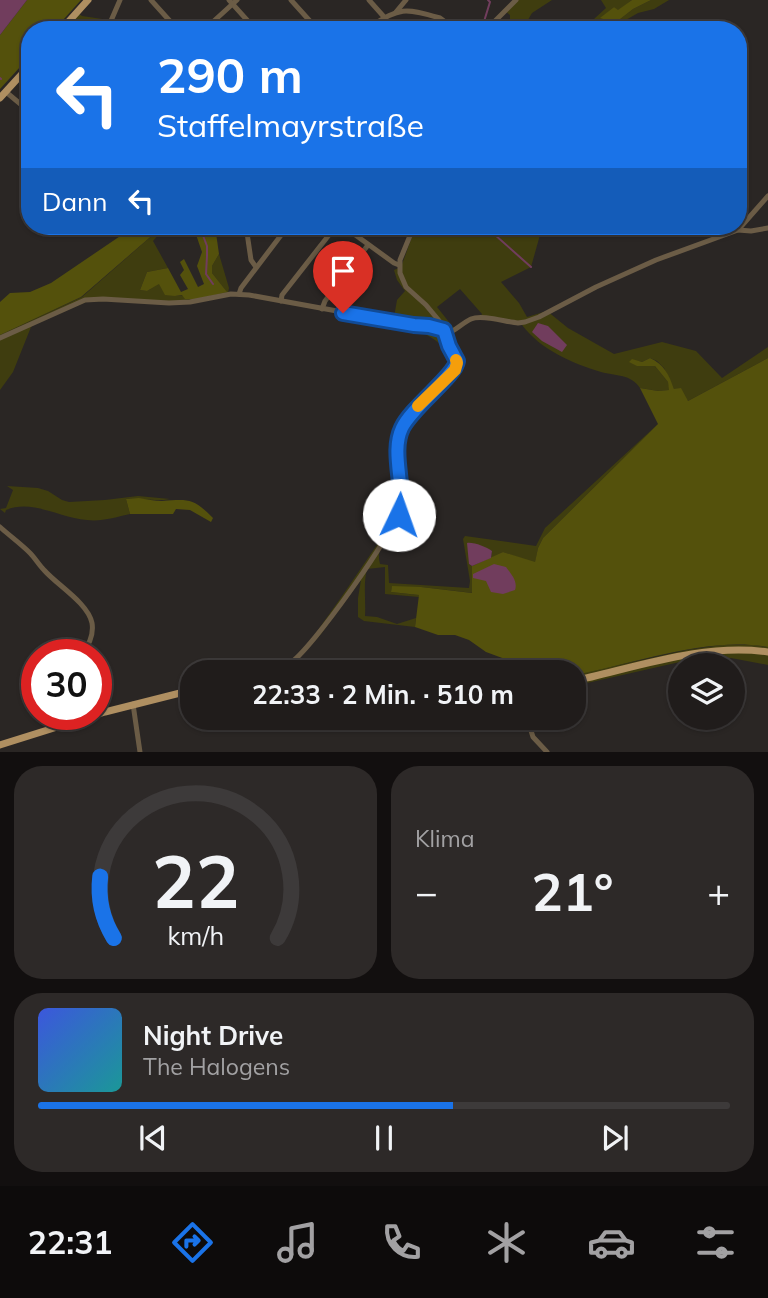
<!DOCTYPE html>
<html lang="de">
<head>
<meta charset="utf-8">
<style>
	body { margin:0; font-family:Mulish,sans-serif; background:#2d2928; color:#f1f3f6; height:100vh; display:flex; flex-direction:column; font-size:26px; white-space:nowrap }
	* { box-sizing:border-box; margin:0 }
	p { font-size:23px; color:#a2a1a3 }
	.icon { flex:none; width:38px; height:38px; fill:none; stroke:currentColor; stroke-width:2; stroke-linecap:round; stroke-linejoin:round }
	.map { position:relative; height:752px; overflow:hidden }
	.side { display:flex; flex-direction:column; gap:14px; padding:14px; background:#120f0f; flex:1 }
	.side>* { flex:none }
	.banner { position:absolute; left:21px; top:21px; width:726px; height:214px; border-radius:28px; box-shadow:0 2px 5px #0004,0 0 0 2px #3d3a3a; background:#1a73e8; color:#fff; overflow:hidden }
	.fabs { position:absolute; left:668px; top:653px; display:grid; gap:14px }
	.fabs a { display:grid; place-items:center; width:77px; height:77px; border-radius:50%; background:#201c1b; box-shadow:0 2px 5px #0004,0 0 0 2px #3d3a3a; font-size:35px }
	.speed { position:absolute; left:21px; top:639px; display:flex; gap:14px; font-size:35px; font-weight:700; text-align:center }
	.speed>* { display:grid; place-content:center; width:91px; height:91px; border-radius:50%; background:#201c1b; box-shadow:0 2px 5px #0004,0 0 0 2px #3d3a3a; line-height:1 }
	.speed .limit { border:10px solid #d22; background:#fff; color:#111 }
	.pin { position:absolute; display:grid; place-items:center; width:60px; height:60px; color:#fff; margin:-72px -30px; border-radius:50% 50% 50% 0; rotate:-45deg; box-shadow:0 0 7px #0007 }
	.pin .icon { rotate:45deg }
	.me { position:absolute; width:77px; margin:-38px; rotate:3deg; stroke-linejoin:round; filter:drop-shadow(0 0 5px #0008) }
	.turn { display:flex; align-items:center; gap:24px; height:147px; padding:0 21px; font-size:32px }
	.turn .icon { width:91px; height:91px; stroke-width:2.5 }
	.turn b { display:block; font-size:49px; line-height:60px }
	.then { display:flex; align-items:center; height:66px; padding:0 21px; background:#0003; gap:14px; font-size:26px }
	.big { font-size:52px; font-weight:700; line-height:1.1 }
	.side .tile { flex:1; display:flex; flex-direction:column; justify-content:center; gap:10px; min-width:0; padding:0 24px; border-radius:28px; background:#2d2928 }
	.side .dial { align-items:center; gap:0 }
	.dial svg { height:182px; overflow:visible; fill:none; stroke:#3d3a3a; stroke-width:7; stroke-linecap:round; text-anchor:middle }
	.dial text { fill:#f1f3f6; stroke:none }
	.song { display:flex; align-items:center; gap:21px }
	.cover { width:84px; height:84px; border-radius:10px; background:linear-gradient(135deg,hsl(230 70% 55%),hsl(180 70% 35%)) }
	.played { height:7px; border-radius:4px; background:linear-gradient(90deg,#1a73e8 60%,#3d3a3a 60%) }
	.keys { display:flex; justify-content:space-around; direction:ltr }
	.heat { display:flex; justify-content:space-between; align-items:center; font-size:38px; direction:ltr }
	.side .tiles { flex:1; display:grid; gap:14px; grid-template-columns:1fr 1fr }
	.tile:last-child { grid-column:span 2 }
	.trip { position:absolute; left:180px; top:660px; width:406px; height:70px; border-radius:28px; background:#201c1b; box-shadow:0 2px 5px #0004,0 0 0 2px #3d3a3a; font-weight:700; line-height:70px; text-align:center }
	.tab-bar { display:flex; height:112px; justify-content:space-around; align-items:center; background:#0d0b0b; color:#a2a1a3 }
	.tab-bar .icon { width:49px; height:49px }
	.tab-bar .selected { color:#1a73e8 }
	.tab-bar b { font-size:32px; color:#f1f3f6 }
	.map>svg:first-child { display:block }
	.green { fill:#3f3d0f }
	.forest { fill:#54510c }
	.water { fill:#713d5d }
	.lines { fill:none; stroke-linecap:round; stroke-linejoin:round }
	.stream { stroke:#713d5d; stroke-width:2 }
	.minor { stroke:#6b5c46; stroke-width:5 }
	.major { stroke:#af8f61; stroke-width:7 }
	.route-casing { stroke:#114b97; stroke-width:18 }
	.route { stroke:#1a73e8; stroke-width:12 }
	.slow { stroke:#f59e0b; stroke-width:12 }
</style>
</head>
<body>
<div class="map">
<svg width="768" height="752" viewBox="0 0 768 752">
	<rect width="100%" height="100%" fill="#2a2624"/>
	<g class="green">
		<polygon points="518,0 552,0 532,13 522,30 510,30 510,15 505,11"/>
		<polygon points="601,0 632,0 618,11 614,7 601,18 615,23 633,9 651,0 669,0 654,9 638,13 624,21 614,30 582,30 606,8"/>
		<polygon points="79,14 82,16 109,20 105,30 65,30"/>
		<polygon points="163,226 166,226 153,241 168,268 147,272 140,290 147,291 160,283 175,296 226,291 212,273 212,266 219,254 229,288 228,293 181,304 104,301 86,302 35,324 31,327 13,372 0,390 0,335 82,297"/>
		<path d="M416,226H545L540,235L531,267L501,282L519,303L527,317L547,311L568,328L614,354L662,342L696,351L722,378L768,347V358L688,401L674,389L664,368L657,361L650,358L642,362L637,361V366H655L668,382L670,390L658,391L640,388C631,374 616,376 601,372C572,363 541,350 522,325L479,319L482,314L460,289L437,307L453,327C445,348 459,350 458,371C440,388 409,412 402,437C400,445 401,455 402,464C403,479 406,497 402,512C401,517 399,524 397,527C389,541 375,546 380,564L388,565L389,583L469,588L470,581L463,539L465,536L536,546L545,528L658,424L543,538L538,548L535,563L503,552L491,558L492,551L471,543L469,564L472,566L473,593L421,587H392L391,592L419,595V597L385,594V567L367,569C363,585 366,600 365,616L377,617L397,624L416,618L415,627L364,621L358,617V598L361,580L321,634L300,657V672H298L296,661L340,599L394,520L399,502L396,444L399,429L417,402L448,373L454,365C445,339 418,329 393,323L397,300L405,291L397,280L394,270L401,267Z"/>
		<path d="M7,486L38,488L48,491L62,500L69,502L105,500L138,496L170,499C156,502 141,498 126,499L130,514C116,517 101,522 87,520C59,518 33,499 6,510L5,513L0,509L6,508L13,490Z"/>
		<polygon points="722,645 754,645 768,647 768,665 731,658 693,659 574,686 574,675 687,650"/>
	</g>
	<g class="forest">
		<polygon points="27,0 81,0 54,30 30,30 30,56 0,89 0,35"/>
		<polygon points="632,0 651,0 633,9 615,23 600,18 614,7 618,10"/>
		<polygon points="135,226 163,226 81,297 0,335 0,302 10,293 30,292 51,283"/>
		<polygon points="193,226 215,226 219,254 212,266 212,273 227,292 197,299 185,299 182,295 175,296 165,295 159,284 147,291 140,290 147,272 168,268 181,292 188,289 180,275 184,270 180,262 184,259 198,287 204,284 197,266 202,252"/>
		<path d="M650,358C664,364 669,375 674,389L681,388L688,401L768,358V647C706,636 635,664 574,675V672H541L539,667L522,668L505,659L486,652L469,640L455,635H438L415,627L419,595L391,592L392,586L421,587L472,593V566L503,552L535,562L538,548L543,538L658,424L640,388L658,391L669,390L668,382L655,366H637L629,362L632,359L642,362Z"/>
		<path d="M139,498C146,499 155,501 162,501C189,499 193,498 213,518L211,522L190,510L176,509L173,514H130L126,499Z"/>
	</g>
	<g class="water">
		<polygon points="0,0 27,0 0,35"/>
		<polygon points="538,323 548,326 567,345 562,352 542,341 532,332"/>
		<path d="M467,543C474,542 486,547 492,551L491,558L472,566L469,564Z"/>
		<path d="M494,564L506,567C511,574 518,581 515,590L503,594L491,592L486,581L473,578V574Z"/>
	</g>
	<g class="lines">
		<g class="stream">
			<polyline points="482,28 490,2 488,0"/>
			<polyline points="0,78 1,79"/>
			<polyline points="202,226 202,233 207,246 207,256 206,274 213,284"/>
			<polyline points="485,226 531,267"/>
		</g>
		<g class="minor">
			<polyline points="151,0 178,30"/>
			<polyline points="229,0 256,30"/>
			<polyline points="291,0 318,30"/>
			<polyline points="369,0 385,18"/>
			<polyline points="396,12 406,0"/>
			<polyline points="107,30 120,0"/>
			<polyline points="204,30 237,0"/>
			<path d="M364,30C400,9 400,6 440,18L444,21L447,30"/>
			<polyline points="486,30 516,0"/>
			<polyline points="6,92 30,112"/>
			<polyline points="246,226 251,260 256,267"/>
			<polyline points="343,226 394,263 399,265"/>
			<polyline points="738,230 751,231 768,228"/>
			<polyline points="239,294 241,288 288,226"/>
			<polyline points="281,301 282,295 336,226"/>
			<polyline points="322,309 325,301 368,245"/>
			<path d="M446,334C456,331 462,323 471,319C482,314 506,322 518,323L525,322L539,317L596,287L656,260L738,230L768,196"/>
			<polyline points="0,338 85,300 103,299 169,303 190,302 231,294 249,295 414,325 430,326 444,330"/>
			<path d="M0,527C10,536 21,544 30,553C35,558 39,565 44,570C57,585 88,603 92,623C94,635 89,645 82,654"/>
			<path d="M238,672C255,668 275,671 290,663C310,652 397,529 401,507C406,482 391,452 402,428C409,412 424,399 436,387C444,380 453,374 457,364L441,323L426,305L406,287L400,273V260L414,226"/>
			<polyline points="133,704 140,752"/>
			<polyline points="527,718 533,737 547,752"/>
			<polyline points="50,728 49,722 52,714"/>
		</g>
		<g class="major">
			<polyline points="61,30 88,0"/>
			<polyline points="0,98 30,65"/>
			<path d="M574,681C637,667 703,643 768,652"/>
			<polyline points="0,745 105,712 192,690"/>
		</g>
	</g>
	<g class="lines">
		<g class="route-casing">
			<path id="route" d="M343,313L414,325L429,326L444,330L449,346L457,361C455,376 412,407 402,428C390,453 406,487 399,515"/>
		</g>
		<use href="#route" class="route"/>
		<polyline class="slow" points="418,406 455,370 457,363 456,360"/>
	</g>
</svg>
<div class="fabs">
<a><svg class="icon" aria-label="layers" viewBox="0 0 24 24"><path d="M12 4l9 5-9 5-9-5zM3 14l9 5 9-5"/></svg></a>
</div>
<div class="speed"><div class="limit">30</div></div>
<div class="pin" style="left:343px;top:313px;background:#d93025"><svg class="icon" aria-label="arrive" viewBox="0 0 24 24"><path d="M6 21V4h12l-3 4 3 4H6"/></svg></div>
<svg class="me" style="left:399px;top:515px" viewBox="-20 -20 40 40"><circle r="19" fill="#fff"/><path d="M0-13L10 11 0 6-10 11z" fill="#1a73e8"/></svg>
<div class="trip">22:33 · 2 Min. · 510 m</div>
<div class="banner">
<div class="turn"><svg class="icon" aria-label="left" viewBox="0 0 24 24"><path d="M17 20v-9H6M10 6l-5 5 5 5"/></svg><div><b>290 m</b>Staffelmayrstraße</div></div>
<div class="then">Dann<svg class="icon" aria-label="left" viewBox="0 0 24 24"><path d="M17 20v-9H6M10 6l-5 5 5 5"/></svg></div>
</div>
</div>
<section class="side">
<div class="tiles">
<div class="tile dial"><svg viewBox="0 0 100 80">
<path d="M14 69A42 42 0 1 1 86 69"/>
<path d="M14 69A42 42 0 0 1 8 42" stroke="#1a73e8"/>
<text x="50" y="56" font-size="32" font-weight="700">22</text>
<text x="50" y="72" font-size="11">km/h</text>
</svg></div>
<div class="tile"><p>Klima</p>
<div class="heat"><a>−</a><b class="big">21°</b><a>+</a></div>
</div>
<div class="tile">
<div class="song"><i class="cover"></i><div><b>Night Drive</b><p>The Halogens</p></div></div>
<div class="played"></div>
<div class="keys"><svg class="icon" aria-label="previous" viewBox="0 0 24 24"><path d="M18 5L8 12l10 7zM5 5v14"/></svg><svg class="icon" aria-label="pause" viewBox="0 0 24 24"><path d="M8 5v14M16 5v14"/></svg><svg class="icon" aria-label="next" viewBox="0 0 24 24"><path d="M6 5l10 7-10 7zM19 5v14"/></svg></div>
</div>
</div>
</section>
<nav class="tab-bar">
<b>22:31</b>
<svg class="icon selected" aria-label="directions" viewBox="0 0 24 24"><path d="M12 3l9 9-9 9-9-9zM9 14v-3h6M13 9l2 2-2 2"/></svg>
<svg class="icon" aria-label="music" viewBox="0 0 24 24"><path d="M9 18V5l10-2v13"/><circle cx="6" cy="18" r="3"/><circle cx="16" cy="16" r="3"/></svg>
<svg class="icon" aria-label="phone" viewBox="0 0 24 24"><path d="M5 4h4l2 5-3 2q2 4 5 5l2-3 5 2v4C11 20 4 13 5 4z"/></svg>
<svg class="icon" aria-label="climate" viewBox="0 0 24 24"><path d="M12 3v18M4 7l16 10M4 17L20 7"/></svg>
<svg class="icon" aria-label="car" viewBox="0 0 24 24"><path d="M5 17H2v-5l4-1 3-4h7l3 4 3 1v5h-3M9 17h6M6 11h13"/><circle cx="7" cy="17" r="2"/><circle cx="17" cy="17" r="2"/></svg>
<svg class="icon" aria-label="filters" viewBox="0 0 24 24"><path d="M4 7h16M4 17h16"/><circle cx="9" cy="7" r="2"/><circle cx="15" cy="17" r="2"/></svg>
</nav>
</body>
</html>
